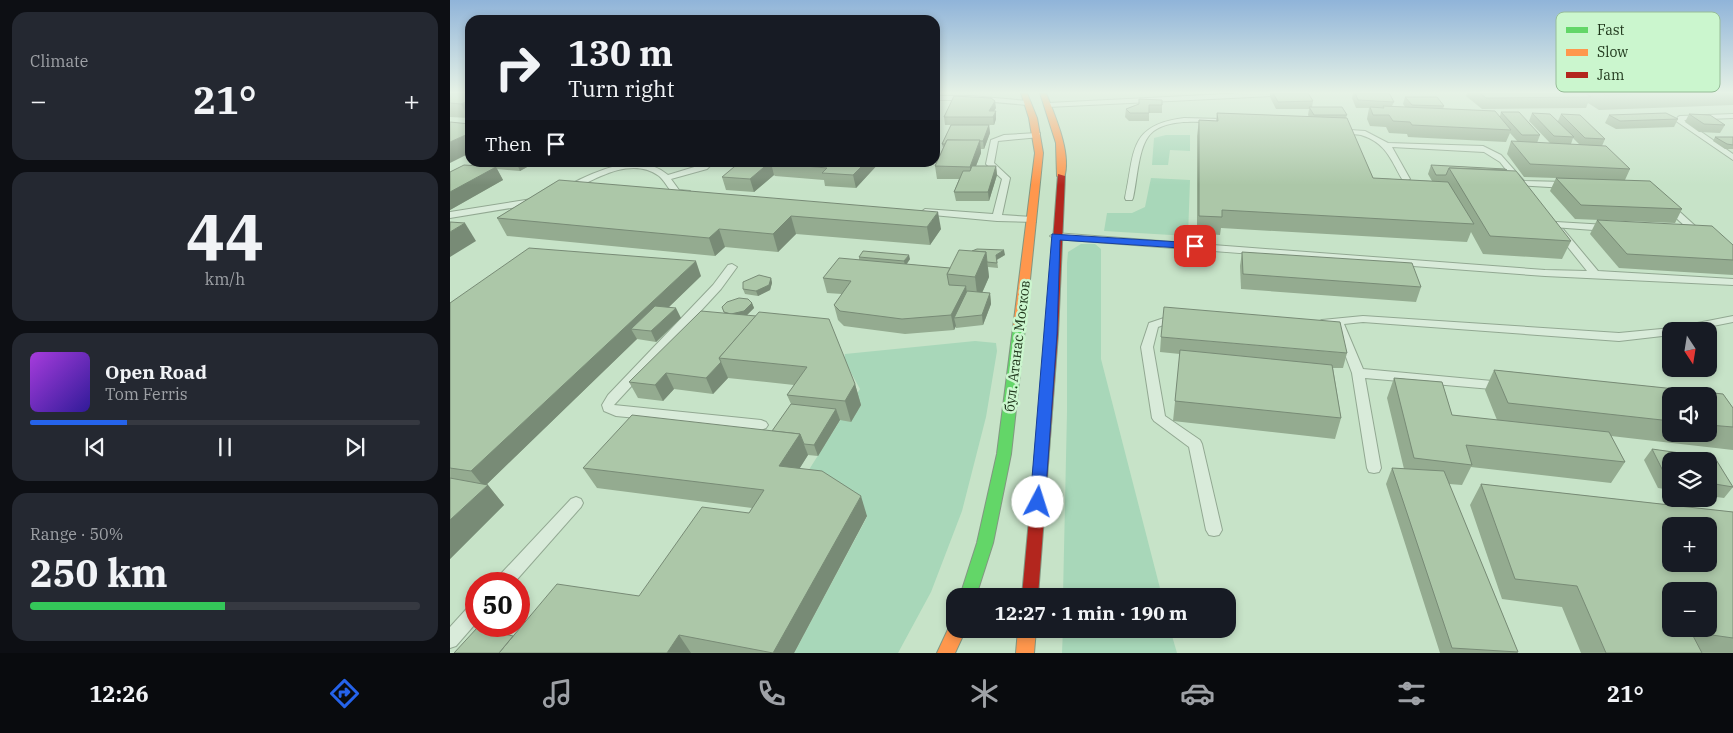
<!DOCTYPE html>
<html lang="en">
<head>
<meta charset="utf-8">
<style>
	body { margin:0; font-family:"IBM Plex Serif",serif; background:#242831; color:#f1f3f6; height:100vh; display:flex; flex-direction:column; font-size:19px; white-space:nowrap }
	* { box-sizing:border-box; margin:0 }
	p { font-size:16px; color:#9ea1a6 }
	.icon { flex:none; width:28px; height:28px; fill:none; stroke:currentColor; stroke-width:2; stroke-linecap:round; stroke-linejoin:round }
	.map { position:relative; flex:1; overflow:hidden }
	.drawer { display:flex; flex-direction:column; gap:12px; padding:12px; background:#0d0f14; width:450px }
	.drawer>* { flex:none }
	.top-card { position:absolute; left:15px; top:15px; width:475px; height:152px; border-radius:15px; box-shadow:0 2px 8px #0003; background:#171b24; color:#f1f3f6; overflow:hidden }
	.needle { width:32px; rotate:168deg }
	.fabs { position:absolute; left:1212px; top:322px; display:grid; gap:10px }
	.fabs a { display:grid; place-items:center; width:55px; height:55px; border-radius:10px; background:#171b24; box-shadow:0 2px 8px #0003; font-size:25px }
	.speed { position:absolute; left:15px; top:572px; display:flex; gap:10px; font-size:25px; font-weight:700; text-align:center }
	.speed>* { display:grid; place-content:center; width:65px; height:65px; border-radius:50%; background:#171b24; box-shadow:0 2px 8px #0003; line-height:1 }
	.speed .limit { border:8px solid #d22; background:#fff; color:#111 }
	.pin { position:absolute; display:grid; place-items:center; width:42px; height:42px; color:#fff; margin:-21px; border-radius:10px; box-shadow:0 2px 8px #0006 }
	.me { position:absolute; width:55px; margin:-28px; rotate:5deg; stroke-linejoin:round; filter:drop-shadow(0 0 4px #0008) }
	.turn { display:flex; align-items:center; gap:18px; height:105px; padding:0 20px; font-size:22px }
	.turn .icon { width:65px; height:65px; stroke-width:2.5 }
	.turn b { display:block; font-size:35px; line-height:42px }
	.then { display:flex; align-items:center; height:48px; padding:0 20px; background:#0003; gap:10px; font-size:19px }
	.big { font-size:38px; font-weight:700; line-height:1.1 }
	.drawer .widget { flex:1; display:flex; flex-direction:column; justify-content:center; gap:8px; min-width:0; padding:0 18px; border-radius:15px; background:#242831 }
	.drawer .dial { align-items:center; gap:0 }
	.dial b { font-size:65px; line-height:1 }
	.song { display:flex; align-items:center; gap:15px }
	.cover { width:60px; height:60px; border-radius:8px; background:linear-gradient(135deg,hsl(280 70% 55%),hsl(250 70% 35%)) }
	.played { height:5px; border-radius:2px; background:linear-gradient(90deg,#2563eb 25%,#363941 25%) }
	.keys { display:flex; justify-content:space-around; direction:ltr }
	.heat { display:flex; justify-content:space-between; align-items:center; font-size:28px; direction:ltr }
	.charge { height:8px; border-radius:4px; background:linear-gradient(90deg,#34c759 50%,#363941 0) }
	.trip { position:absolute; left:496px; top:588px; width:290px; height:50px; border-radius:15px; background:#171b24; box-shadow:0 2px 8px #0003; font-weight:700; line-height:50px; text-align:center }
	.menu { display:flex; height:80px; justify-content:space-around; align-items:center; background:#090b0e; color:#9ea1a6 }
	.menu .icon { width:35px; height:35px }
	.menu .selected { color:#2563eb }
	.menu b { font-size:22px; color:#f1f3f6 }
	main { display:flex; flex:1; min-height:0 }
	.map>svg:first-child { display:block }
	.green { fill:#a8d7b9 }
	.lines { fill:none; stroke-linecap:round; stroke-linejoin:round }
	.lane-casing { stroke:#92a892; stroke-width:2 }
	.fast-casing { stroke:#829782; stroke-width:2 }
	.slow-casing { stroke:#829782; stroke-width:2 }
	.jam-casing { stroke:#829782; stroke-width:2 }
	.lane { fill:#d9ebda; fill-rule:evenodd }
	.fast { fill:#63d668; fill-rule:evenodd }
	.slow { fill:#ff974d; fill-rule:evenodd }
	.jam { fill:#b3261e; fill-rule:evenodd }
	.wall { fill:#94ab90; fill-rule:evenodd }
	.shaded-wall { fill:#788b76 }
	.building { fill:#acc7a8; stroke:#788b76; fill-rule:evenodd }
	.route { fill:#2563eb; stroke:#184099 }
	.labels { text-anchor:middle; stroke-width:5; stroke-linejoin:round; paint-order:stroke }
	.street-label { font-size:14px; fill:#1e351a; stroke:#cbf6ce }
	.key { fill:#cbf6ce; stroke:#97bc98; stroke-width:1 }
	.key-label { font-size:14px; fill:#1e351a }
</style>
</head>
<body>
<main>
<section class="drawer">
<div class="widget"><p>Climate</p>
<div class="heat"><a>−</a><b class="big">21°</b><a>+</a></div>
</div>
<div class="widget dial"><b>44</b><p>km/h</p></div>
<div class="widget">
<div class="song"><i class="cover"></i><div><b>Open Road</b><p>Tom Ferris</p></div></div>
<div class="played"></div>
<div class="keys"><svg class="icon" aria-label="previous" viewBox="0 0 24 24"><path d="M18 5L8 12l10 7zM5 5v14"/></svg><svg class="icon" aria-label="pause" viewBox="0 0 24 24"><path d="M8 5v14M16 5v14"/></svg><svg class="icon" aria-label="next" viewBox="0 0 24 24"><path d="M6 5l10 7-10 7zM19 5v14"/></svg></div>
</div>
<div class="widget"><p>Range · 50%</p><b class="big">250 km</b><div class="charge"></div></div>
</section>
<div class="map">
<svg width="1283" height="653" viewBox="0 0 1283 653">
	<rect width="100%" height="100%" fill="#c7e3c8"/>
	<g class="green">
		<polygon points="716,135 740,135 740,151 720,150 718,165 702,165 704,138"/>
		<polygon points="701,178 740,180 738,236 654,231 657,213 682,213 695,207"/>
		<polygon points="631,244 645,244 651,249 651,359 712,596 613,596 617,412 617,263 618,252"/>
		<polygon points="525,341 546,343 547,351 536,417 512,511 481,592 448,653 344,653 417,517 355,476 410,389 394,360 395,354"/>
		<polygon points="613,629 720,629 727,653 612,653"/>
	</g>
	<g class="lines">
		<g class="lane-casing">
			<g id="lane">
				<polygon points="796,93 848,93 845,95 598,107 595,105 598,103"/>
				<polygon points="485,96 521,96 578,101 581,103 578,105 521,100 485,100"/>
				<polygon points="1283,114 1283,118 1234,120 1283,154 1283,160 1226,121 1228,117 1230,116"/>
				<path d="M734,118L771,119L784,122L780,124C758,122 712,116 698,137C688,151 687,181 683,198L682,200H676L675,198C685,152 678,125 734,118Z"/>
				<path d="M885,129L915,131L938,143L1033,146L1051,155L1074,181L1116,182L1120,185L1116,188L1068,185L1050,162L1034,152L942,147L960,179L956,181L952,179C940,158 936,143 911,135C902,133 892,136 884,131Z"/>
				<polygon points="587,133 590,133 590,137 548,141 544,163 560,178 552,215 583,217 586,218 586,222 547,221 472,214 471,212 475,209 543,214 552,179 536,164 541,140 554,135"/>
				<path d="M255,162H264L257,169L221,179L229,190L240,191L241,193L237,196L224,194C218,189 215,181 209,176C182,156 146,178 121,191L118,192L114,189C118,185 125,182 131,179C156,167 193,153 218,175L251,165Z"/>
				<polygon points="82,199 86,202 85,204 0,218 0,212"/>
				<polygon points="1217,202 1220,203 1253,233 1253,237 1247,237 1214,207 1214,203"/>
				<polygon points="1106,222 1157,225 1162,228 1157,231 1103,227 1101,225"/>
				<polygon points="1110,228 1113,229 1148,271 1283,279 1283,285 1095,276 605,239 600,236 605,233 1095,270 1137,271 1105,231"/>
				<polygon points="282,264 287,267 271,289 164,405 311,420 316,422 318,425 316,428 311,430 166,416 154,411 152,405 158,395 263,285 278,265"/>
				<polygon points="726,314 730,315 732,317 730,319 708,327 703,347 715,416 750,440 752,444 772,530 769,535 764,536 759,535 756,530 739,447 704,421 702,418 691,347 699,323"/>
				<polygon points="913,316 1169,333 1222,328 1283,316 1283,322 1238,331 1221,331 1221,335 1169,341 913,322 894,324 913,369 1053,382 1057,383 1059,386 1057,389 1053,390 915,378 931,468 929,472 924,473 919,472 917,468 902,373 884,325 872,326 866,323 872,320"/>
				<polygon points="126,497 131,499 133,503 131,507 63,584 44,584 46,579 121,499"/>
				<polygon points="26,603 26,623 6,646 0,648 0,627 20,605"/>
			</g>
		</g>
		<g class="fast-casing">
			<polygon id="fast" points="569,325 575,328 561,454 543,543 526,596 510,596 527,543 547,454 563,328"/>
		</g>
		<g class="slow-casing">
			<g id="slow">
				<polygon points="571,93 577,93 587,118 593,153 575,328 569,331 563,328 585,153 579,118"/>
				<path d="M590,93H596C605,116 622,154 614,178L607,176L606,143Z"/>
				<polygon points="505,622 505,629 516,629 505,653 487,653 501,623"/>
				<polygon points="568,629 586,629 584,653 566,653"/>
			</g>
		</g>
		<g class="jam-casing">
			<polygon id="jam" points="608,174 615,176 608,334 588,596 572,596 596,334"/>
		</g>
		<use href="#lane" class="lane"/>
		<use href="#fast" class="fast"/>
		<use href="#slow" class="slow"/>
		<use href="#jam" class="jam"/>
	</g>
	<g class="wall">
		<polygon points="0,93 20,93 19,118 0,117"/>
		<polygon points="820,93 858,93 863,101 862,107 897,115 896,118 923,178 982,181 978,174 981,165 1055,169 1121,241 1112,259 1033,254 1021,232 1017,242 771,228 770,235 747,233 747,136 749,120 766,121 767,113 859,117 858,115 859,109 826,109 820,97"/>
		<path d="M903,93H939L944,102L942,106L955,107L953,104L955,97L994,106L993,109L1050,116L1051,112L1090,135L1087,143H1100L1079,121L1082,113L1108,121L1111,114L1155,139L1152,146L1180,169L1175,180L1232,209L1225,223L1125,219L1100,191L1106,178L1074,177L1057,154L1061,141L1068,142L1060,133L1056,142L958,137L957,134L939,133L936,127L920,126L917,119L919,108H906L902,98ZM1123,138L1130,145L1121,144Z"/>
		<polygon points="1017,93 1283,93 1283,105 1149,110 1138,103 1136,108 1032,109 1016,96"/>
		<polygon points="689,104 712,105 712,113 699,113 699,121 679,121 675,117 676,109"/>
		<polygon points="546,108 544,111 546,111 546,119 544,125 539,125 540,133 534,149 531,149 531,153 526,166 546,166 547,175 539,201 506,201 504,192 509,179 487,179 485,166 493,148 492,144 501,125 495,125 494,117"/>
		<polygon points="1239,114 1275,125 1270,133 1249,132 1235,122"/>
		<polygon points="1159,115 1228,119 1224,127 1166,129 1155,123"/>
		<polygon points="1265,137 1283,137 1283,149 1275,149 1263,141"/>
		<polygon points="28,162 86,162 70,171 47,169 53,180 0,210 0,172 30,166"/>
		<polygon points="290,162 430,162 406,188 375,186 374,180 325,176 324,175 304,192 276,190 272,177"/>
		<polygon points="109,180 491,229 480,245 346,234 328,252 275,247 265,256 57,236 47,218"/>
		<polygon points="1147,220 1283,245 1283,275 1169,268 1140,234"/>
		<polygon points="792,252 971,287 966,302 791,289 790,266"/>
		<polygon points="555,255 547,260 548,268 538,267 539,277 532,293 540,293 541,304 533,325 506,328 506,326 504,330 455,334 394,326 388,320 384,305 392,294 377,293 373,278 409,260 409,257 460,259 457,264 500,268"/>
		<polygon points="251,276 219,307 231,318 206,342 187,339 37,484 54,505 0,559 0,303"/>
		<polygon points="321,278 322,283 320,290 308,296 295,294 293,289"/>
		<polygon points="302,303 304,308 297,315 405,384 411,405 401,422 390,420 368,456 358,455 349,469 417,516 344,653 4,653 63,636 189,596 299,513 302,508 147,488 133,468 322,431 341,404 337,395 344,385 278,378 263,394 224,389 213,401 188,398 179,382 274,313 272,307"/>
		<polygon points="711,337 897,353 893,368 883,368 891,418 885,439 723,421 730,354 710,352"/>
		<path d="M1044,370L1273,394L1283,408V450L1161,436L1175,462L1161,483L1021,467L1012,485L999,484L1068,652L1067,653H990L936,484L942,468L954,469L937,398L944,378L992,382L1002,415L1047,420L1035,390ZM1221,396H1259V434H1221Z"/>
		<polygon points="1202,449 1265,458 1283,487 1274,498 1259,496 1259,461 1221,461 1221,490 1208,488 1194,460"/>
		<polygon points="1031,484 1283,512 1283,653 1131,653 1112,607 1052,599 1020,505"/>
	</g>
	<g class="shaded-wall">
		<polygon points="20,100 20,118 19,118 11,104"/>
		<polygon points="545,101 546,108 540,117 539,111"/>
		<polygon points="546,111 546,119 544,125 543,117"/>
		<polygon points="539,125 540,133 534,149 533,141"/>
		<polygon points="20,133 20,153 0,163 0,142"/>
		<polygon points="530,140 531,153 521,179 520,167"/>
		<polygon points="66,162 86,162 70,171"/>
		<polygon points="320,162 338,162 321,163 324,175 304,192 300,179"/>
		<polygon points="416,162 430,162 406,188 403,175"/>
		<polygon points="546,166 547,175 539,201 538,192"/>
		<polygon points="46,167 53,180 0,210 0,192"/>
		<polygon points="488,212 491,229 480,245 477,227"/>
		<polygon points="341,216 346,234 328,252 323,234"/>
		<polygon points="15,223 26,241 0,257 0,232"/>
		<polygon points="269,229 275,247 265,256 259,238"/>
		<polygon points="554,250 555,255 546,260 546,255"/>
		<polygon points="536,252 539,277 528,302 525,277"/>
		<polygon points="459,255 460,259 455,266 454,261"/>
		<polygon points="246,261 251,276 195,330 181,329 187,339 34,487 21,471"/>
		<polygon points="321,278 322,283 320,290 308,296 306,291"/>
		<polygon points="516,286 518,301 504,318 506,326 504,330 501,315"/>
		<polygon points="540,293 541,304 533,325 532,315"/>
		<polygon points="302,303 304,308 296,316 281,314"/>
		<polygon points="226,308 231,318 206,342 201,331"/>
		<polygon points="271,362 278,378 263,394 256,378"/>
		<polygon points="216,373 224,389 213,401 205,385"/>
		<polygon points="405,384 411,405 401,422 395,401"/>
		<polygon points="386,409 390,420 368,456 364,445"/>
		<polygon points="350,434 358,455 338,487 329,466"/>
		<polygon points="38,485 54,505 0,559 0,520"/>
		<polygon points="411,496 417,516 344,653 323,653"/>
		<polygon points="229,635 241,653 217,653"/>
	</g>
	<g class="building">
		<polygon points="0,93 20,93 20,100 11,104 0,103"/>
		<polygon points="823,93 858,93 863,101 828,102"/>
		<polygon points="905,93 939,93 944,102 908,100"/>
		<polygon points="1030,93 1135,93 1141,97 1036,98"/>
		<polygon points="1153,93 1208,93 1155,95"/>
		<polygon points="504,96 541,98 545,101 539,111 546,111 543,117 494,117"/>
		<polygon points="955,97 987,97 994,106 962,105"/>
		<polygon points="689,99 712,100 712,105 699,105 699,113 680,113 676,109 689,104"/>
		<polygon points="933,106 1045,111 1061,130 962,125 960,122 943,121 939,115 923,115 920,107 934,108"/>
		<polygon points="859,107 892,107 897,115 864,115"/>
		<polygon points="1051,112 1069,112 1090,135 1072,135"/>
		<polygon points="767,113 897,118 923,178 998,182 1024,224 772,210 772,217 749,216 749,120 768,121"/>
		<polygon points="1082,113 1100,114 1124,137 1104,136"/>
		<polygon points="1216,113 1228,119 1170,121 1159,115"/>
		<polygon points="1111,114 1130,115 1155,139 1135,138"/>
		<polygon points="1239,114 1260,115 1275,125 1254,124"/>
		<polygon points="0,122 20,124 20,133 0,142"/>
		<polygon points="501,125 539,125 533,141 497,140 495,144 492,144"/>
		<polygon points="1265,137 1283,137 1283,145 1277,144"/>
		<polygon points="497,140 530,140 520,167 485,166"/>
		<polygon points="1061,141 1156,146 1180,169 1080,164"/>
		<polygon points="290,162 320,162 300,179 272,177"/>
		<polygon points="322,162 416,162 403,175 372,173 377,168 321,163"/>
		<polygon points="14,165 46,167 0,192 0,172"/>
		<polygon points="981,165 1055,169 1057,170 999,168 996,175 986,175"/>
		<polygon points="522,166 546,166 538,192 504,192 513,171 520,171"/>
		<polygon points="999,168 1066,171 1121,241 1040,236"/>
		<polygon points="1106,178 1200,181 1232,209 1131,205"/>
		<polygon points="109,180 488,212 477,227 341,216 323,234 269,229 259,238 47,218"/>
		<polygon points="1147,220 1262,226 1283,245 1283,260 1177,254"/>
		<polygon points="0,222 15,223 0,232"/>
		<polygon points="79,248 246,261 21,471 0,468 0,303"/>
		<polygon points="527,249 554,250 546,255 547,263 537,262 536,252 522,251"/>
		<polygon points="509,250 536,252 525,277 497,274"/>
		<polygon points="413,251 459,255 454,261 409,257"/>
		<polygon points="792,252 962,263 971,287 793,274"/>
		<polygon points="389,258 500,268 497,274 499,285 516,286 501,315 452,319 390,311 384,305 401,281 373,278"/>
		<polygon points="309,275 321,278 319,285 306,291 293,289 293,282"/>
		<polygon points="517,291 540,293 532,315 504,318"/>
		<polygon points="289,298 298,299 302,303 294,311 281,314 274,312 272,307 277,302"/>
		<polygon points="205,306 226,308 201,331 181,329"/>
		<polygon points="714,307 890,322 897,353 711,337"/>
		<polygon points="251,311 306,316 269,358 271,362 256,378 216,373 205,385 179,382"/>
		<polygon points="309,312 379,319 405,384 395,401 337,395 357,367 269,358"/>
		<polygon points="730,350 882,365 891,418 725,401"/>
		<polygon points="1044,370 1273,394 1283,408 1283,427 1259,425 1259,396 1221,396 1221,421 1058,403"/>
		<polygon points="944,378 992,382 1002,415 1159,432 1175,462 1016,445 1022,465 964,458"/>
		<polygon points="341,404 386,409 364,445 354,444 350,434 322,431"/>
		<polygon points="182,415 350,434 329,466 372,471 411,496 323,653 229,635 217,653 49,653 107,584 189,596 252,507 299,513 314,490 133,468"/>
		<polygon points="1202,449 1265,458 1283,487 1259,483 1259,461 1221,461 1221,478 1216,477"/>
		<polygon points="942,468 994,471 1068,652 1002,648"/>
		<polygon points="0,478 38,485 0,520"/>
		<path d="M1031,484L1283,512V638L1241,632L1252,653H1156L1127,586L1065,579ZM1221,526H1259V564H1221ZM1221,591H1259V629H1221Z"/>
		<polygon points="27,628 63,636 49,653 4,653"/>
	</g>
	<linearGradient id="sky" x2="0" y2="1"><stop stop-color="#90b4d9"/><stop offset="0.5" stop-color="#e6f2e6"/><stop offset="1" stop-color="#e6f2e6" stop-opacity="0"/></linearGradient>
	<rect width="1283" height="185" fill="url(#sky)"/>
	<polygon class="route" points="602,234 745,243 750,246 745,249 610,240 607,334 595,502 593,507 588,509 582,507 580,502"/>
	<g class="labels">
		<g class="street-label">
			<text transform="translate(567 346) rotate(-83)" y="5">бул. Атанас Москов</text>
		</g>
	</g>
	<rect x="1106" y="12" width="164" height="80" rx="8" class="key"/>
	<rect x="1116" y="27" width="22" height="6" fill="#63d668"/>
	<rect x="1116" y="49" width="22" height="7" fill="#ff974d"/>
	<rect x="1116" y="72" width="22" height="6" fill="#b3261e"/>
	<g class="key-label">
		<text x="1147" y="35">Fast</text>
		<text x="1147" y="57">Slow</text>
		<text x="1147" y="80">Jam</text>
	</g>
</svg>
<div class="fabs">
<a><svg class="needle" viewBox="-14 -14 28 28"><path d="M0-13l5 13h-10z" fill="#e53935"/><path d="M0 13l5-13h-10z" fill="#9ea1a6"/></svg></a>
<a><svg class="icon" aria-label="sound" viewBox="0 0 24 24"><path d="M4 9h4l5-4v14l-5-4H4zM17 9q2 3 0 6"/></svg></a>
<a><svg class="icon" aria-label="layers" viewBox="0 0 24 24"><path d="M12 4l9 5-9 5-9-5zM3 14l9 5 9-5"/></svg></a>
<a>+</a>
<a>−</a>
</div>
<div class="speed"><div class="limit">50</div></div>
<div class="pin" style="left:745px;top:246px;background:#d93025"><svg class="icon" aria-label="arrive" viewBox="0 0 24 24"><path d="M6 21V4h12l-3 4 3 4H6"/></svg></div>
<svg class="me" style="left:588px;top:502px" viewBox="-20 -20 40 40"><circle r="19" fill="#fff"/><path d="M0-13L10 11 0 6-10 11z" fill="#2563eb"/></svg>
<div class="trip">12:27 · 1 min · 190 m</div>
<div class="top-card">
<div class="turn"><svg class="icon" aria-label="right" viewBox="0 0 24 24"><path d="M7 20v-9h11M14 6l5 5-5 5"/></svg><div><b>130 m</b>Turn right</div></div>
<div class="then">Then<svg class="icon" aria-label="arrive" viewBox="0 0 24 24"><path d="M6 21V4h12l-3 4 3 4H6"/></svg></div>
</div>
</div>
</main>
<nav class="menu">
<b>12:26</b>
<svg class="icon selected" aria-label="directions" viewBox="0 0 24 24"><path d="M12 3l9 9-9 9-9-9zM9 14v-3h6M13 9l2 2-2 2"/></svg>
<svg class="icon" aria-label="music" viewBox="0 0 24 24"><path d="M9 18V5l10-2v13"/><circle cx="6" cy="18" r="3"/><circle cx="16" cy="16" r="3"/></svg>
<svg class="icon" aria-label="phone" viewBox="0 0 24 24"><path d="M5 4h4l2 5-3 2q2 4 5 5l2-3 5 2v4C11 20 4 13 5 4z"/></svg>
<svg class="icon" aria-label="climate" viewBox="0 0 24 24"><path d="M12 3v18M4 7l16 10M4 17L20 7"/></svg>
<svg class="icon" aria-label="car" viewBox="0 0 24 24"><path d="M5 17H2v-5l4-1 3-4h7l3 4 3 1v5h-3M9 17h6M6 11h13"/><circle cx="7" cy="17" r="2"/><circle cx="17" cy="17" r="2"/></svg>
<svg class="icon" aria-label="filters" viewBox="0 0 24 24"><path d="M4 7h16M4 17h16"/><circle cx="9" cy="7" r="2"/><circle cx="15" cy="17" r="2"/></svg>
<b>21°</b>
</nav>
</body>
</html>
